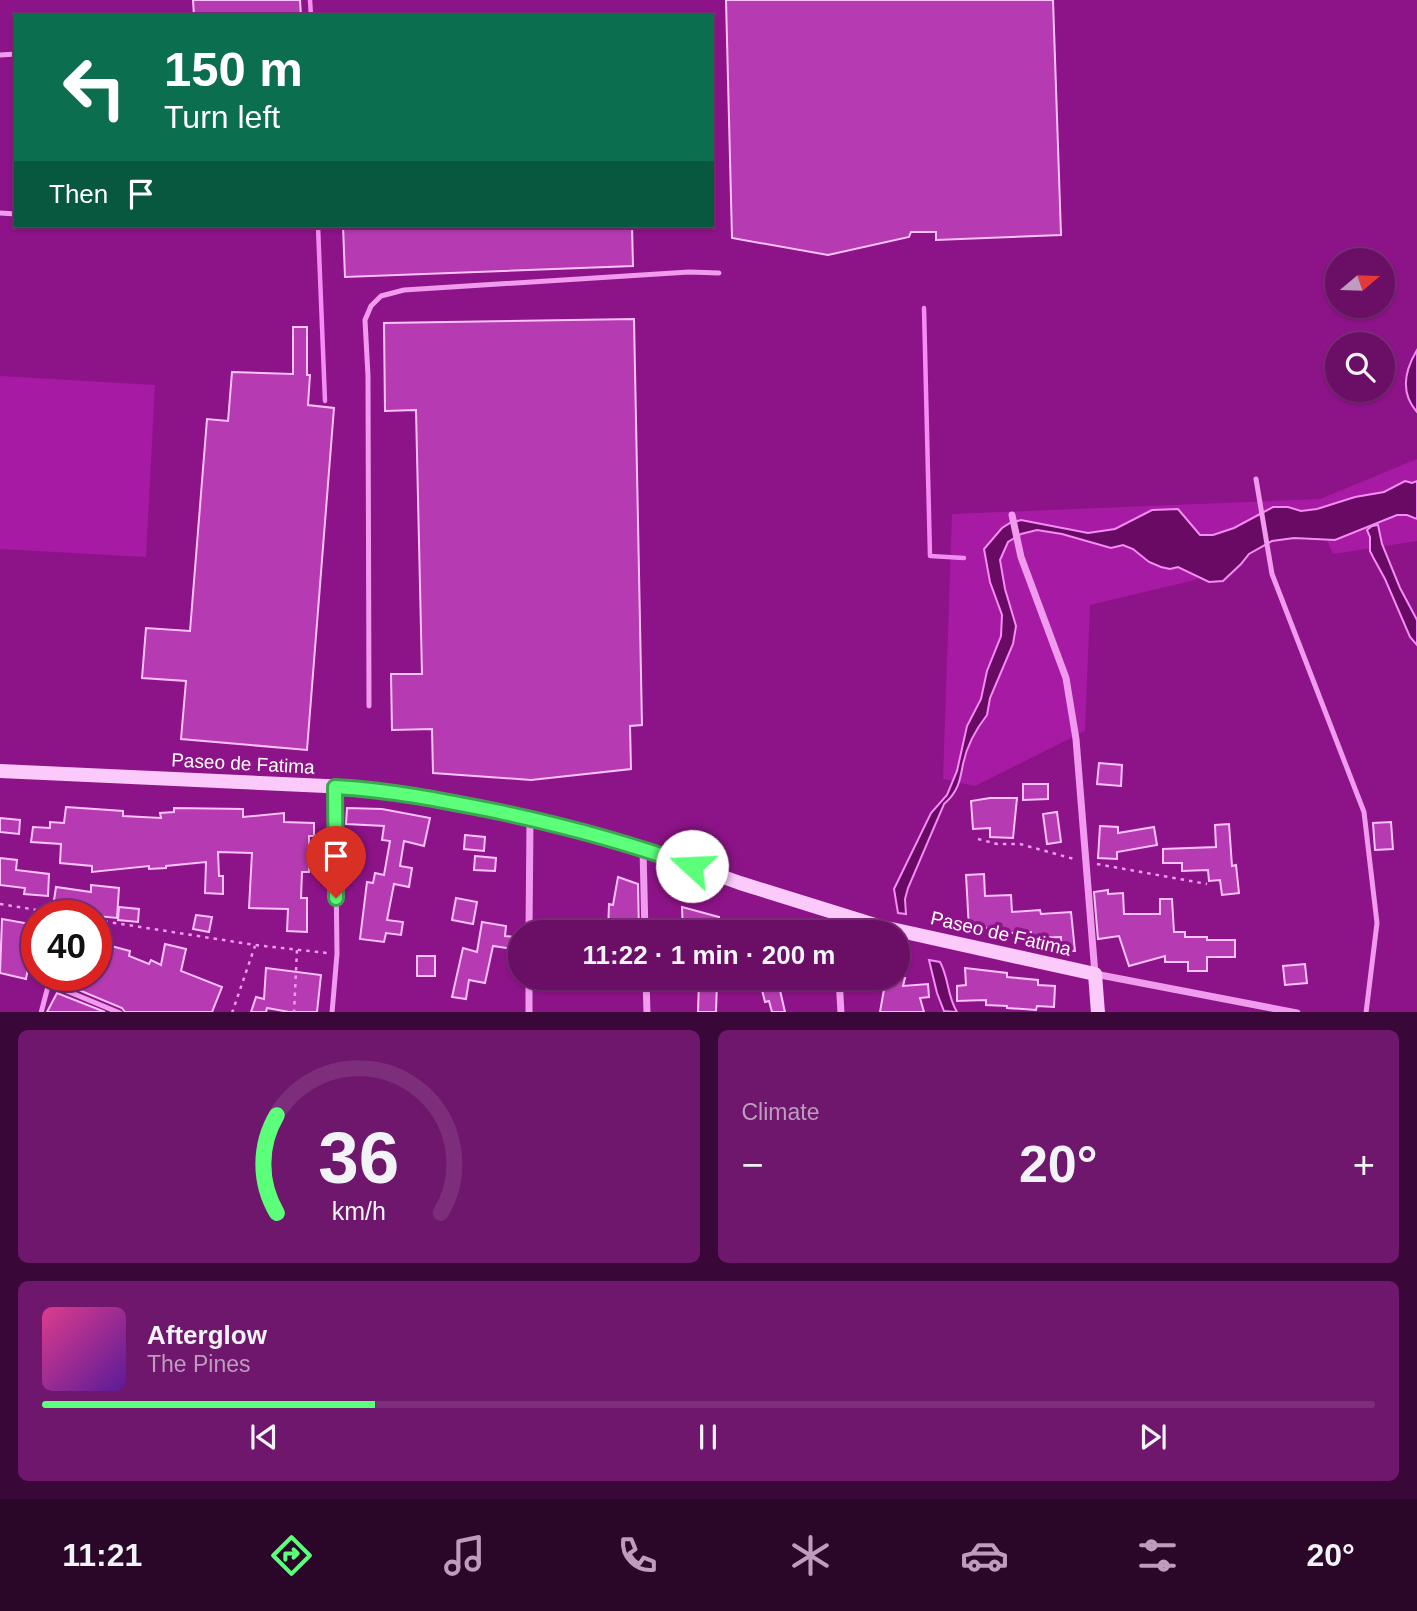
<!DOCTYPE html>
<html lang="en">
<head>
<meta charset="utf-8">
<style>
	body { margin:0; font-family:Helvetica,sans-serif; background:#6f176c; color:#f1f3f6; height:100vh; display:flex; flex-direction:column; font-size:26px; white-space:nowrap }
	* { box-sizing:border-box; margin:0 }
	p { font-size:23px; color:#be9cbf }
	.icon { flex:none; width:38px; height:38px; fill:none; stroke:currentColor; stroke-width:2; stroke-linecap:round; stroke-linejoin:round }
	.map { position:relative; height:1012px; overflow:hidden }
	.side { display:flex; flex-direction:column; gap:18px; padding:18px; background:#3a0838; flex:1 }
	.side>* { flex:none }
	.hud { position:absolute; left:14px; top:14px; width:700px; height:214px; border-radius:0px; box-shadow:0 2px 5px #0004,0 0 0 2px #7d2e7a; background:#0b6e4f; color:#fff; overflow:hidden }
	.needle { width:46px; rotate:71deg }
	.buttons { position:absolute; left:1325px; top:248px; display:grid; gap:14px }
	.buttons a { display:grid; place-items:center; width:70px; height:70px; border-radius:50%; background:#6a0e66; box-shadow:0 2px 5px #0004,0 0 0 2px #7d2e7a; font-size:35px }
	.speed { position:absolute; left:21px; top:900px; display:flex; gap:14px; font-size:35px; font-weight:700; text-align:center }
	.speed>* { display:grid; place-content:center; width:91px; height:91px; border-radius:50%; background:#6a0e66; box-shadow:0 2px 5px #0004,0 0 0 2px #7d2e7a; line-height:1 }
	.speed .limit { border:10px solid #d22; background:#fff; color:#111 }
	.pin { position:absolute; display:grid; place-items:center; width:60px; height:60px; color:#fff; margin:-72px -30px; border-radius:50% 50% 50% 0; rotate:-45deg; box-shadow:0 0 7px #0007 }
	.pin .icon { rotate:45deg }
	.me { position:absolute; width:77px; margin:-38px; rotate:290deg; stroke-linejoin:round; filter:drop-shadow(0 0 5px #0008) }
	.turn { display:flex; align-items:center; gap:24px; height:147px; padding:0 35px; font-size:32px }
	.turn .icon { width:91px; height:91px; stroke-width:2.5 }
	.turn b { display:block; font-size:49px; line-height:60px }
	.then { display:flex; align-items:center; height:66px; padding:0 35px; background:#0003; gap:14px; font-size:26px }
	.big { font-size:52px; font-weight:700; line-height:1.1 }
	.side .card { flex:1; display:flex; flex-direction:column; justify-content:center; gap:10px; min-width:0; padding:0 24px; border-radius:10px; background:#6f176c }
	.side .dial { align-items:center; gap:0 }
	.dial svg { height:182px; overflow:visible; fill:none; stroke:#7d2e7a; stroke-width:7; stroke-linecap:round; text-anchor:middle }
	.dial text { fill:#f1f3f6; stroke:none }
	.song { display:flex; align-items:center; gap:21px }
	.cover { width:84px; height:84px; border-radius:10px; background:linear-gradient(135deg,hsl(330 70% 55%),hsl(270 70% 35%)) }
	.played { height:7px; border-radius:4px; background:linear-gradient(90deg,#5bff7a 25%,#7d2e7a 25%) }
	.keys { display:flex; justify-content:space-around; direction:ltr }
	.heat { display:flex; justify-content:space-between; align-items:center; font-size:38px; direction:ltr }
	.side .tiles { flex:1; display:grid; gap:18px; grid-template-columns:1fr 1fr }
	.card:last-child { grid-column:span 2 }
	.trip { position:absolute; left:508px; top:920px; width:402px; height:70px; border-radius:35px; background:#6a0e66; box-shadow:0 2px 5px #0004,0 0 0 2px #7d2e7a; font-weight:700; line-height:70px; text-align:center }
	.menu { display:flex; height:112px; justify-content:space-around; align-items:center; background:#2a0629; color:#be9cbf }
	.menu .icon { width:49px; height:49px }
	.menu .on { color:#5bff7a }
	.menu b { font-size:32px; color:#f1f3f6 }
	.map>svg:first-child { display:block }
	.green { fill:#a71aa4 }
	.water { fill:#690b65; stroke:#f48df3; stroke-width:2 }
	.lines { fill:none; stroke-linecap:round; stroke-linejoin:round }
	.stream { stroke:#f48df3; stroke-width:4.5 }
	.building { fill:#b63bb2; stroke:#fcc2fb; stroke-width:2 }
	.path { stroke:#f19bef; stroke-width:2.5; stroke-dasharray:3.5 5; stroke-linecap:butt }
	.lane { stroke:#f19bef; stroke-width:5 }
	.street { stroke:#f19bef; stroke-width:7 }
	.secondary { stroke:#fccafa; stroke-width:14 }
	.route-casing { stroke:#3ba64f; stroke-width:18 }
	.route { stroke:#5bff7a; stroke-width:12 }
	.labels { text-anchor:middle; stroke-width:7; stroke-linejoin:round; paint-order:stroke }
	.street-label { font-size:19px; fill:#fff; stroke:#8d1388 }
</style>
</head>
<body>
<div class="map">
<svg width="1417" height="1013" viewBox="0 0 1417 1013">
	<rect width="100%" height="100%" fill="#8d1388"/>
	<g class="green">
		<polygon points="0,376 155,385 146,557 0,549"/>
		<polygon points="1417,459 1417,541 1333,554 1321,527 1251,543 1195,580 1090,605 1085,731 975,786 943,779 952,514 1320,499"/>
	</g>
	<g class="water">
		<path d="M1417,350V412C1400,393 1405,370 1417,350Z"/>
		<path d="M1405,481L1412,483L1417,481V519L1407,515H1397L1335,540L1294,538L1272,541L1249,554L1241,564L1223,581L1209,582L1178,567L1170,569L1161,567L1149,562L1133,549L1123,545L1111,548L1062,534L1037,530L1021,534L1008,542L1000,560L1005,589L1016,626L1013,644L990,698L987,715C976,729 967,745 963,764C960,781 958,792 944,804L908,888L905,899L906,914L898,913L894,889L931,813L947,795L957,771L967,726L981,699L987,671L1001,636L1002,615L990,582L984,549L1002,528L1010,523L1021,520L1088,533L1115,529L1152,510L1178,509L1200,535H1213L1234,528L1273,507H1288L1301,511L1317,509L1355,497L1384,492Z"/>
		<polygon points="1378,525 1382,544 1400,588 1417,620 1417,645 1410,637 1385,579 1373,557 1370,551 1370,537 1367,530 1372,526"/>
		<path d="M929,960L940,962C949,978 947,996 957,1012L944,1011L937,993Z"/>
	</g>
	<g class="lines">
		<g class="stream">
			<polyline points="310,0 311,16"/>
			<polyline points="318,226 325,401"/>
			<polyline points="924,308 930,556 964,558"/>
		</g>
	</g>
	<g class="building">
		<polygon points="193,0 300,0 301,16 194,16"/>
		<polygon points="726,0 1053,0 1061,235 936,240 936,232 911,232 909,237 828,255 732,238"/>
		<polygon points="343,226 632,226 633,266 345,277"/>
		<polygon points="634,319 642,725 630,726 631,769 531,780 433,773 432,729 392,730 391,674 422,674 416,410 385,411 384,323"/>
		<polygon points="293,327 307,327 307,375 310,375 308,405 334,408 307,750 181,739 186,681 142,678 146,628 190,631 207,419 228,421 232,372 293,374"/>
		<polygon points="1099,763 1122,765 1121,786 1097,784"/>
		<polygon points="1023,784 1048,784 1048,799 1023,800"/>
		<polygon points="990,798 1017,798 1013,838 990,837 990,828 973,829 971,801"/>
		<polygon points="66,807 123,811 123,816 161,818 160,813 174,812 174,808 243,809 243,817 284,813 284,822 314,823 314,836 309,836 309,872 302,872 301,898 307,898 307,932 287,931 288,909 249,908 252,853 218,852 219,876 223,876 223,894 205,893 206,862 166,866 166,868 149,869 149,866 92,872 92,866 60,863 61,844 31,842 33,827 50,828 50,822 64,823"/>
		<polygon points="347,808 382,809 430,818 424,846 404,841 400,866 412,868 409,887 394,884 387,920 403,922 401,935 386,933 384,942 360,939 367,882 373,883 375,873 384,875 390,841 382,840 384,826 346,824"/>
		<polygon points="1057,812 1061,842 1047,844 1043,814"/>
		<polygon points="0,818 20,820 19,834 0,832"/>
		<polygon points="1391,822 1393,849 1375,850 1373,823"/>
		<polygon points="1229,824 1232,866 1236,865 1239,893 1222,895 1220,880 1209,881 1208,870 1182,871 1182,863 1163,863 1163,849 1216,847 1215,825"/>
		<polygon points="1100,826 1118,827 1118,833 1154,827 1157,845 1117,852 1117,859 1098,858"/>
		<polygon points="465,835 485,837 484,851 464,849"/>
		<polygon points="475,856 496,858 495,871 474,870"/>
		<polygon points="0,858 17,860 16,870 49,874 48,896 24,894 25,888 0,885"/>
		<polygon points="984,874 985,896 1011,895 1012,912 1040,910 1041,914 1071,912 1075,951 1061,951 1061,937 1031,938 1031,932 990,934 990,928 969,929 966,875"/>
		<polygon points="618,877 638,884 639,933 608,933 609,904 613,905"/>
		<polygon points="91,885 119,888 117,918 77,914 78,910 53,907 56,887 91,892"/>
		<polygon points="1108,890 1108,894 1123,893 1124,914 1160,914 1160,899 1172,899 1174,932 1185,932 1185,937 1207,937 1207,940 1235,940 1235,957 1207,957 1207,971 1188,971 1188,962 1165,962 1165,956 1129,966 1119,936 1098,939 1094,892"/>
		<polygon points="456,898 477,902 473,924 452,920"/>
		<polygon points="119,907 139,909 138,922 118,920"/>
		<polygon points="682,907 719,917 718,933 683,933"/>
		<polygon points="196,915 212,917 209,932 193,929"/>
		<polygon points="2,919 36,925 26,979 0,973"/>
		<polygon points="482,922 506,926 505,936 515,937 513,949 493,946 485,983 469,980 466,999 452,997 463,948 477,952"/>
		<polygon points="96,942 130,951 129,956 149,964 151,960 161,965 165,944 186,949 181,971 222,987 212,1012 125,1012 122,1008 62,983 66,975 96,975"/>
		<rect x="417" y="956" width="18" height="20"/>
		<polygon points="1305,964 1307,983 1285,985 1283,966"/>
		<polygon points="266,968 321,975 317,1012 289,1012 267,1008 266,1012 251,1012 256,997 264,999"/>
		<polygon points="965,968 1007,973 1007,977 1038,980 1038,985 1055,986 1054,1007 1037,1006 1036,1010 1007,1008 1007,1006 986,1005 986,1000 957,1001 957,986 966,985"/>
		<polygon points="886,978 905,978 903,986 928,984 929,997 920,998 924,1012 880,1012"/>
		<polygon points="699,981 717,981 716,1012 698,1012"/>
		<polygon points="779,986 785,1012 772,1012 769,1001 765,1002 762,990"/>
		<polygon points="57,993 105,1012 47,1012"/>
	</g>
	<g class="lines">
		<g class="path">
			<polyline points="978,839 997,844 1020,844 1074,859"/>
			<polyline points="1097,864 1207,884"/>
			<polyline points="0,904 68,915"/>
			<polyline points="96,920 255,945 327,953"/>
			<polyline points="232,1013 255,946"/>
			<polyline points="294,1013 297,950"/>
		</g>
		<g class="lane">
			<polyline points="0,55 16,54"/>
			<polyline points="0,213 16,214"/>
			<polyline points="123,226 126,226"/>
			<polyline points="1256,479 1272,574 1364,812 1377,923 1366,1013"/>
			<polyline points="369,706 368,376 365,320 371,306 381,296 404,290 689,272 719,273"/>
			<polyline points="50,984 120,1013"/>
			<polyline points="41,1013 51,975"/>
			<polyline points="332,1013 337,954 335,787"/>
		</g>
		<g class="street">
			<polyline points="1012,515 1021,557 1066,678 1076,739 1095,974 1297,1013"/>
			<polyline points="643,849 645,933"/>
			<polyline points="835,912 836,933"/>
			<polyline points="529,933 530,820"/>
			<polyline points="646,978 647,1013"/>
			<polyline points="839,978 841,1013"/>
			<polyline points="529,1013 529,978"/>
		</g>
		<polyline class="secondary" points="0,771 348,787 430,797 530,819 643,848 740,883 878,926 1095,974 1098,1013"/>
	</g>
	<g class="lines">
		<g class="route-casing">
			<path id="route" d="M336,898L335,787C391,790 445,801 500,812C565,826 629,843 692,866"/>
		</g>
		<use href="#route" class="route"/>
	</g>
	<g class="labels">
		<g class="street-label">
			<text transform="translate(243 763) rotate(3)" y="7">Paseo de Fatima</text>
			<text transform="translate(1001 933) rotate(13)" y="7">Paseo de Fatima</text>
		</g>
	</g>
</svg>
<div class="buttons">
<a><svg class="needle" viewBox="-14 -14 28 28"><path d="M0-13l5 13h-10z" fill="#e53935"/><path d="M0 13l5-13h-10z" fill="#be9cbf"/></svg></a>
<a><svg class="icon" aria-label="search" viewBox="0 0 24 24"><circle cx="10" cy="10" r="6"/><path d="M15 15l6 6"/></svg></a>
</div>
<div class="speed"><div class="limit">40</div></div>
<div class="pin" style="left:336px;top:898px;background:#d93025"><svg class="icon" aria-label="arrive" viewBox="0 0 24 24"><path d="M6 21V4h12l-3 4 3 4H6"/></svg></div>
<svg class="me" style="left:692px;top:866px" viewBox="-20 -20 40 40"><circle r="19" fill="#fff"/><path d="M0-13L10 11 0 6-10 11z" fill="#5bff7a"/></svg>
<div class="trip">11:22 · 1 min · 200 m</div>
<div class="hud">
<div class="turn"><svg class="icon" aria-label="left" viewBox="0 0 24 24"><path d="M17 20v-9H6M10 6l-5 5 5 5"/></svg><div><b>150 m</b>Turn left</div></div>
<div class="then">Then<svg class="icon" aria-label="arrive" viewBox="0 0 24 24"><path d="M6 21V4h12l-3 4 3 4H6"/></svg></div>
</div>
</div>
<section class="side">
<div class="tiles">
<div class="card dial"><svg viewBox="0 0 100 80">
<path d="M14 69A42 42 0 1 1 86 69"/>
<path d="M14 69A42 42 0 0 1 14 26" stroke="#5bff7a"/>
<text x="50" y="56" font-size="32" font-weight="700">36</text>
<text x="50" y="72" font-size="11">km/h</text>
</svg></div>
<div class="card"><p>Climate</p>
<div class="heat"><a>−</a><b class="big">20°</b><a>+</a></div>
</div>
<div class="card">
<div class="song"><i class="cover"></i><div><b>Afterglow</b><p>The Pines</p></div></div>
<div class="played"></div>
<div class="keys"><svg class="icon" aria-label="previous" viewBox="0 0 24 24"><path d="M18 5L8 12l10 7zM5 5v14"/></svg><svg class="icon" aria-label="pause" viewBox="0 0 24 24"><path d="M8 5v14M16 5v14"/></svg><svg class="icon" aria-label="next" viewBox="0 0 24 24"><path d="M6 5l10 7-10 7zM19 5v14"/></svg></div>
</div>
</div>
</section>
<nav class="menu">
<b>11:21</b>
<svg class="icon on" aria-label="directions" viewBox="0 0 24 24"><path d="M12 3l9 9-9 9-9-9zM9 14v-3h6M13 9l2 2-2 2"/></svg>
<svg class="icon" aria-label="music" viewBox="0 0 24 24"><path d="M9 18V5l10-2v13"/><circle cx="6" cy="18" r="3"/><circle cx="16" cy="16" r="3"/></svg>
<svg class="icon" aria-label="phone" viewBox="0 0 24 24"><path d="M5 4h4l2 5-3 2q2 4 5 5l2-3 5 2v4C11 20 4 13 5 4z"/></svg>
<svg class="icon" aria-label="climate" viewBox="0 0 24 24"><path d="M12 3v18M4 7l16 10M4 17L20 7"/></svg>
<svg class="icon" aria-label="car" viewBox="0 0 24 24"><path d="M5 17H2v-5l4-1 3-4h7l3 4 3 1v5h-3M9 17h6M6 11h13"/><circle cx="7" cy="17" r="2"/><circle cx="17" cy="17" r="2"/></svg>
<svg class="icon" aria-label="filters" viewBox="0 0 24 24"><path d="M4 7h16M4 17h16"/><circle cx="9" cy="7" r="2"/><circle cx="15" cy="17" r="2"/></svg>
<b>20°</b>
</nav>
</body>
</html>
